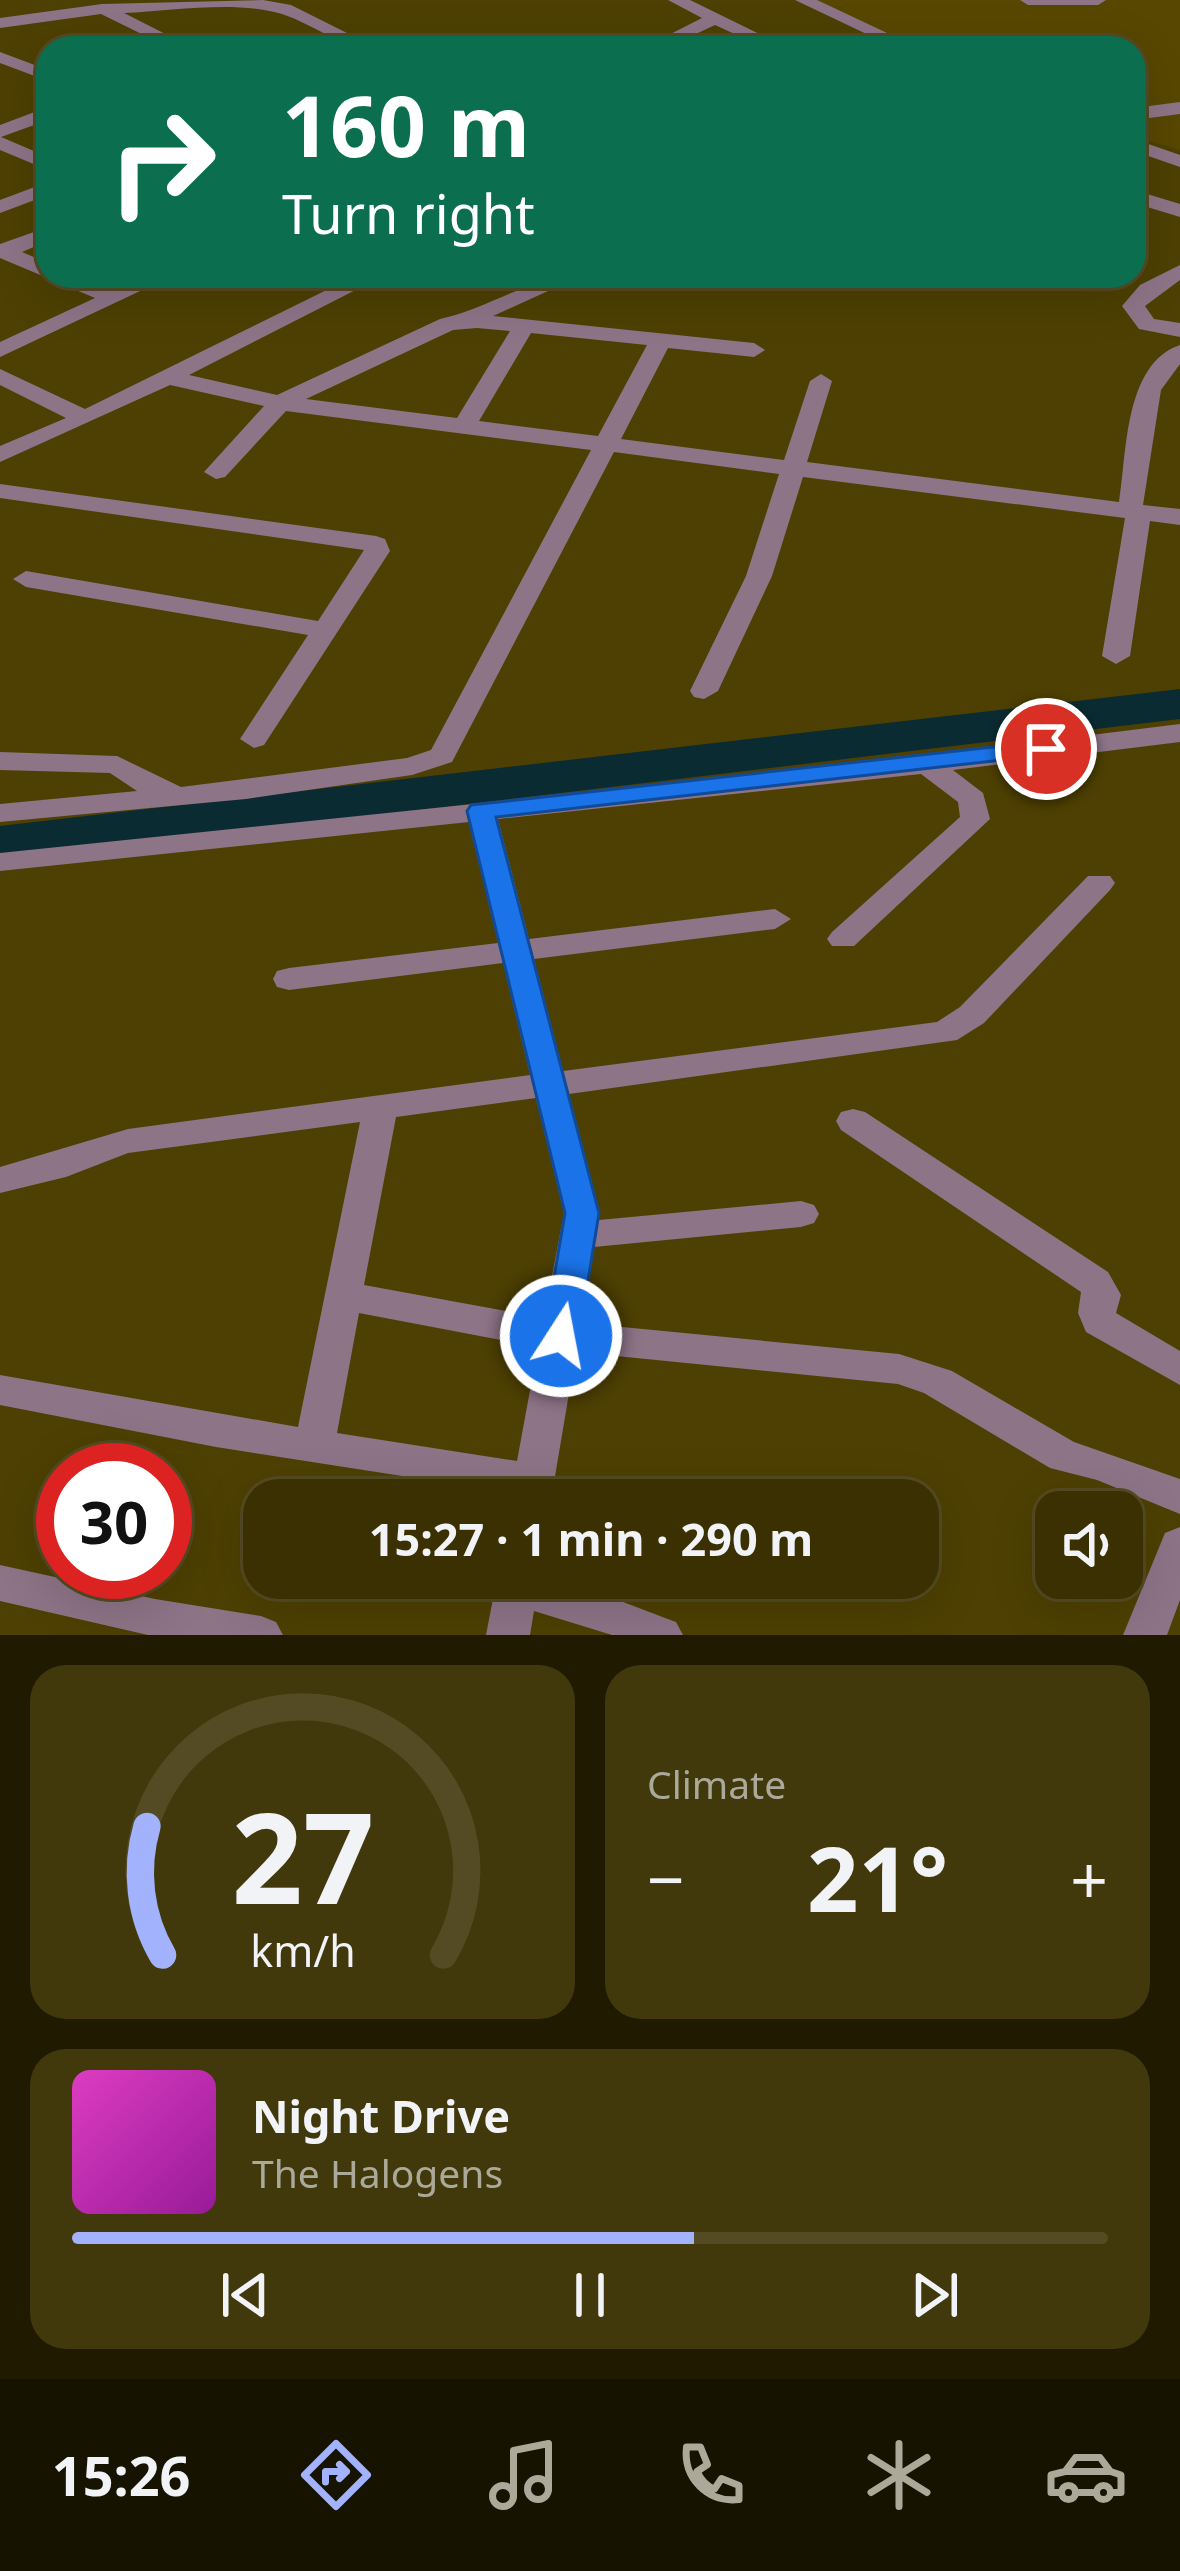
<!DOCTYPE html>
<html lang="en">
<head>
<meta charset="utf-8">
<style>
	body { margin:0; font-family:"Noto Sans",sans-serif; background:#41380c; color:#f1f3f6; height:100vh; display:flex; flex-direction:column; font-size:45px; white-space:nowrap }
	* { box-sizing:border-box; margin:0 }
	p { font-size:39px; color:#aba999 }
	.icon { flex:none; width:66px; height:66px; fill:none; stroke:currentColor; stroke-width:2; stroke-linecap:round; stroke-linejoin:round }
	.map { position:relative; height:1635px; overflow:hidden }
	.panel { display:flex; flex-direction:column; gap:30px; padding:30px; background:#201a01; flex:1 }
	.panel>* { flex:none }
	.hud { position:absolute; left:36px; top:36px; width:1110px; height:252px; border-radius:36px; box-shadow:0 12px 48px #0002,0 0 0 3px #544b24; background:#0b6e4f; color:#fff; overflow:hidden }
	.fabs { position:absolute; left:1035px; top:1491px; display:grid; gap:24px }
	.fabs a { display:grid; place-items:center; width:108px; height:108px; border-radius:24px; background:#3a3002; box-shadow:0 12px 48px #0002,0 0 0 3px #544b24; font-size:60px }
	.speed { position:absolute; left:36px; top:1443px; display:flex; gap:24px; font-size:60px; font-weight:700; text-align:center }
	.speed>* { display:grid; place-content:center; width:156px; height:156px; border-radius:50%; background:#3a3002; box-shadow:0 12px 48px #0002,0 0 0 3px #544b24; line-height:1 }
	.speed .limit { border:18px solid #d22; background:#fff; color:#111 }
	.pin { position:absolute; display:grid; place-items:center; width:102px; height:102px; color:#fff; margin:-51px; border:6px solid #fff; border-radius:50%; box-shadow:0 3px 12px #0007 }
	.me { position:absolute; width:132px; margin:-66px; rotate:11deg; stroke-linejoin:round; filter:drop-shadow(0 0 9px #0008) }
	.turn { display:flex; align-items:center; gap:42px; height:252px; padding:0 48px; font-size:54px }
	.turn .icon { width:156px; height:156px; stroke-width:2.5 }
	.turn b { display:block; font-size:84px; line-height:102px }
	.big { font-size:90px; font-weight:700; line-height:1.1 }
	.panel .card { flex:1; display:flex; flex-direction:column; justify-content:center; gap:18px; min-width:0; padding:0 42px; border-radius:36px; background:#41380c }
	.panel .dial { align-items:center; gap:0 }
	.dial svg { height:312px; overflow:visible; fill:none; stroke:#544b24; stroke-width:7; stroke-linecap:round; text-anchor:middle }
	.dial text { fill:#f1f3f6; stroke:none }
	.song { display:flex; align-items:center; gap:36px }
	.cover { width:144px; height:144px; border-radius:18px; background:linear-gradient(135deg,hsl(310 70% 55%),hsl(300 70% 35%)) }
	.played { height:12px; border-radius:6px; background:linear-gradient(90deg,#a2b2fd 60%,#544b24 60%) }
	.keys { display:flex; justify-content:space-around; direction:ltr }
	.heat { display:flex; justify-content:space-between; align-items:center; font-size:66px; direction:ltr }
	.panel .tiles { flex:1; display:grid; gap:30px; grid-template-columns:1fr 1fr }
	.card:last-child { grid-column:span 2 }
	.trip { position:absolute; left:243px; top:1479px; width:696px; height:120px; border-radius:36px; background:#3a3002; box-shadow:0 12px 48px #0002,0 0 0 3px #544b24; font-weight:700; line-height:120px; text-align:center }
	.tab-bar { display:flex; height:192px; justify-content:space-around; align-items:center; background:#171301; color:#aba999 }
	.tab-bar .icon { width:84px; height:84px }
	.tab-bar .current { color:#a2b2fd }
	.tab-bar b { font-size:54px; color:#f1f3f6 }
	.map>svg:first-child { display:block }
	.built { fill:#584700 }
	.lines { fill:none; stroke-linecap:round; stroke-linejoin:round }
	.river { fill:#0b2b32; fill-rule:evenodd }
	.minor { fill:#8d7487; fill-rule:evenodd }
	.route { fill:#1a73e8; stroke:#114b97; stroke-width:3 }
</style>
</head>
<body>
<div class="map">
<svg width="1180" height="1635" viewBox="0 0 1180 1635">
	<rect width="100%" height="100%" fill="#4e4002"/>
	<polygon class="built" points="813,0 1180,0 1180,150 1134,136 1134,48 921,48"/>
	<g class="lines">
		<polygon class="river" points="1180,689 1180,719 0,860 0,826"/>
		<g class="minor">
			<path d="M263,0L291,5L377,48C340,48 315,25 282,14C235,0 172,11 124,13L193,48H170L101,14L0,28V18L102,4Z"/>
			<polygon points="668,0 690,0 788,48 765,48 715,25 666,48 643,48 702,18"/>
			<polygon points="795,0 817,0 919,48 896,48"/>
			<polygon points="1020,0 1106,0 1098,5 1028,5"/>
			<polygon points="0,52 48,70 48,81 0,63"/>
			<polygon points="1180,102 1180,114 1134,120 1134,108"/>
			<polygon points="48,107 48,120 1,137 48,157 48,170 0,150 0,125"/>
			<polygon points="1134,139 1180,155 1180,167 1134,151"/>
			<polygon points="48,182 48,195 0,213 0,200"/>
			<polygon points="1134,190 1180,204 1180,217 1134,203"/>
			<polygon points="48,227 48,241 22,252 48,263 48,276 79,276 113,290 144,276 172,276 0,357 0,342 95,298 0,258 0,244"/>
			<polygon points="1180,265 1180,280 1145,306 1154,319 1180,323 1180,337 1139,329 1122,306 1140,285"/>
			<path d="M355,276H383L189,375L277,395L440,319C488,309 530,276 581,276L493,316L754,343L765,350L754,357L668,348L621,439L784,460L810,381L821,374L832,381L807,462L1119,502C1127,453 1124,364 1180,345V364L1161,390L1143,505L1180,509V525L1150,521L1130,656L1116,664L1102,656L1125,518L803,477L772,576L718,691L704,699L694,697L690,691L746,576L779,474L614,452L452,762L412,775L246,799L0,822V804L137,791L110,773L0,770V752L117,756L181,787L407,758L431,750L591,450L286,411L225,477L216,479L204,472L264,406L170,385L0,462V446L66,418L0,385V369L85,409ZM477,328L510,331L457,418L306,399L453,330ZM531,333L647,345L598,436L479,421Z"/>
			<path d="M658,276H770C748,294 680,292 658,276Z"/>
			<polygon points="0,484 376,536 385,539 390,551 264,745 254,748 240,739 308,635 26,587 13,579 26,571 318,621 364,550 0,498"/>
			<path d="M1180,724V742L953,770L983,793L990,819L854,946H832L827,939L832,932L960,817L958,802L921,774L498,819L529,939L775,909L791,919L775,929L534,959L563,1071L937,1022L960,1007L1088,876H1110L1115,883L1110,890L984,1023L957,1040L569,1094L599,1220L801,1201L814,1205L819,1214L814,1223L801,1227L594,1247L581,1323L899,1354L952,1371L1074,1442L1180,1479V1514L1097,1480L1050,1468L924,1393L898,1384L576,1352L551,1500H509L511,1493L216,1447L0,1405V1375L298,1427L360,1122L128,1153L66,1177L0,1193V1167L128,1129L530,1075L503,963L289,990L277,987L273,979L277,971L289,968L498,943L469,822L0,871V853L849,765ZM536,1098L564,1213L544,1318L364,1285L396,1117ZM359,1313L538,1347L517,1461L337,1433Z"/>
			<polygon points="853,1109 865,1112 1108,1272 1121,1295 1116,1313 1180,1351 1180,1385 1086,1332 1078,1313 1081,1292 841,1130 836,1121 841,1112"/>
			<polygon points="1180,1527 1180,1600 1167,1635 1123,1635 1165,1533"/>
			<polygon points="0,1565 155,1599 261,1616 276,1622 283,1635 148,1635 0,1601"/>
			<path d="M497,1578C569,1578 610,1597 676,1622L683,1635H612L534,1611L530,1635H486Z"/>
		</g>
	</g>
	<polygon class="route" points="1046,741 1059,749 1055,754 496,817 599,1213 579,1336 574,1345 561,1349 549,1345 544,1336 565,1213 467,811 471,805"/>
</svg>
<div class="fabs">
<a><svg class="icon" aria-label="sound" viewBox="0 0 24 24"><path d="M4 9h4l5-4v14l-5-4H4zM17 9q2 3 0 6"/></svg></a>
</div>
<div class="speed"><div class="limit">30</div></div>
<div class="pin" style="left:1046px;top:749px;background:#d93025"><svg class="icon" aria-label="arrive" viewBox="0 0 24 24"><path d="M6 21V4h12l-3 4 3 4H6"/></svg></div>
<svg class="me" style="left:561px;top:1336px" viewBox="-20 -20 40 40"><circle r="17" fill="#1a73e8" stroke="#fff" stroke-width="3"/><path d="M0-11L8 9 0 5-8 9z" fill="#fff"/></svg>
<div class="trip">15:27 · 1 min · 290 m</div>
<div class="hud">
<div class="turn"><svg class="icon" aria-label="right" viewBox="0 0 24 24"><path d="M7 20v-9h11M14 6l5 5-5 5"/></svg><div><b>160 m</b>Turn right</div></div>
</div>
</div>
<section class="panel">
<div class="tiles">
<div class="card dial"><svg viewBox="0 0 100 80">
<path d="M14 69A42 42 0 1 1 86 69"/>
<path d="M14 69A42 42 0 0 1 10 36" stroke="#a2b2fd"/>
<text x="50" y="56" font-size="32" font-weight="700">27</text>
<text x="50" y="72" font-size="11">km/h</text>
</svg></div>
<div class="card"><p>Climate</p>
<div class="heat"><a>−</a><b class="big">21°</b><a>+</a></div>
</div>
<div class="card">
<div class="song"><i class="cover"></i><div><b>Night Drive</b><p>The Halogens</p></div></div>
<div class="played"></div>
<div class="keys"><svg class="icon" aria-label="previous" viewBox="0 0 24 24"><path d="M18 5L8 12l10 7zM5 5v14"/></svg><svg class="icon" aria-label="pause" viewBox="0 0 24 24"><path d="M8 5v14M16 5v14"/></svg><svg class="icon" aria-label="next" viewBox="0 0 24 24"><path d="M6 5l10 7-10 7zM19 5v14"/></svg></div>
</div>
</div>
</section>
<nav class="tab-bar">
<b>15:26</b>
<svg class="icon current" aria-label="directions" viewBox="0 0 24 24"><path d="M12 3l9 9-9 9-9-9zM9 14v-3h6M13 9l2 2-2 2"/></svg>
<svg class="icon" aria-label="music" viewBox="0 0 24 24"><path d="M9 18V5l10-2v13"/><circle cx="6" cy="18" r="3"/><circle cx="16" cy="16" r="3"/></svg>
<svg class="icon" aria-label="phone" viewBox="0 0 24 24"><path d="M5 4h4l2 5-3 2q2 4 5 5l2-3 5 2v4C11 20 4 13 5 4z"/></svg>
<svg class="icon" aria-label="climate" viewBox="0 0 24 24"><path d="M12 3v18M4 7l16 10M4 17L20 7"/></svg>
<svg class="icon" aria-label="car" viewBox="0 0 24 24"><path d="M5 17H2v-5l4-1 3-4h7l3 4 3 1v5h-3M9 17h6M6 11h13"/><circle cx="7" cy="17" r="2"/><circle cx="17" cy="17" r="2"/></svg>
</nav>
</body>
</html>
